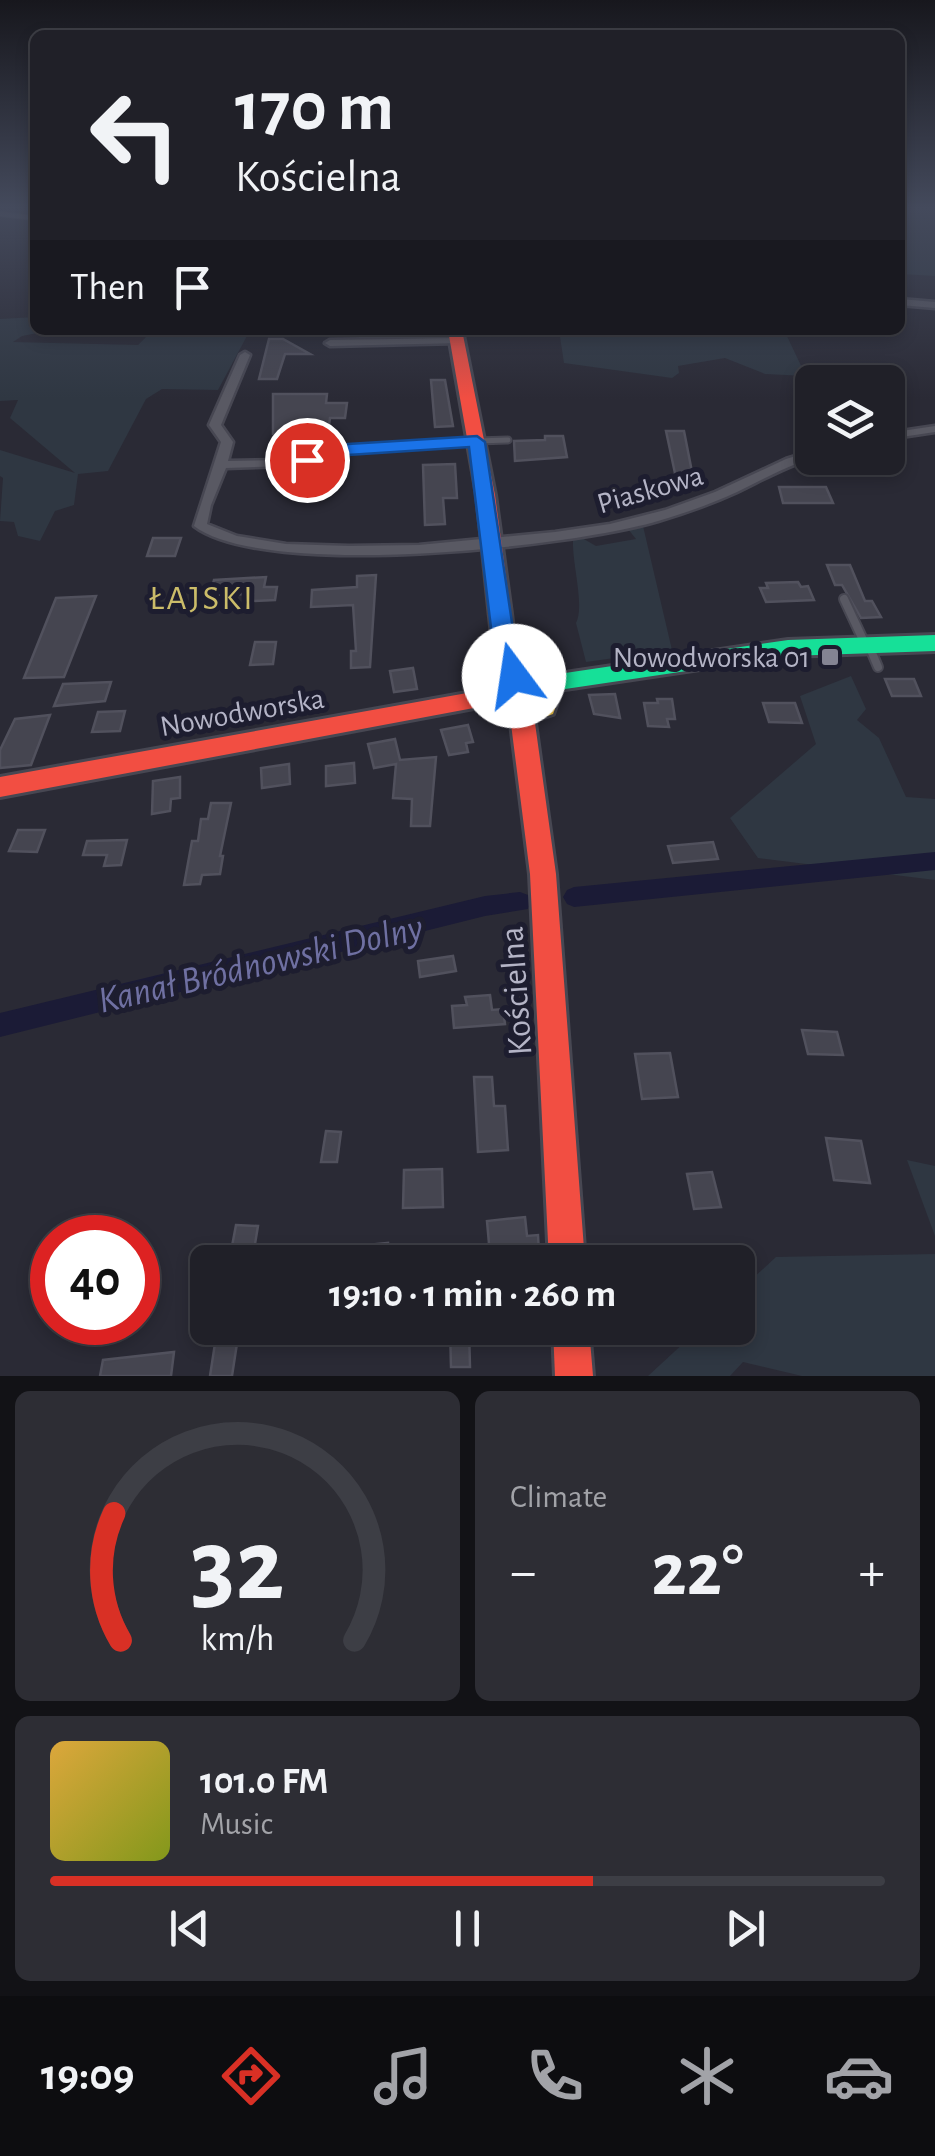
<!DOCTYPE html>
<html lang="en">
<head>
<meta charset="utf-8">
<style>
	body { margin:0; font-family:"Alegreya Sans",sans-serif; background:#2d2d34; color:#f1f3f6; height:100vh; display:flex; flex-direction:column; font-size:38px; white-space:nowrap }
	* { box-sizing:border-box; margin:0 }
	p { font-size:32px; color:#a2a3a8 }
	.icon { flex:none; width:55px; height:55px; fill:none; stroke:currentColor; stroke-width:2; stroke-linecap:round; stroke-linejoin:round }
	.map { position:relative; height:1376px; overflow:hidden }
	.side { display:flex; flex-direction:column; gap:15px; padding:15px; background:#121216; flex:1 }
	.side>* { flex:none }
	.top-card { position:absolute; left:30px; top:30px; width:875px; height:305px; border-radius:15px; box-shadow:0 5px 15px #0003,0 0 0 2px #3d3e45; background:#202028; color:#f1f3f6; overflow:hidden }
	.controls { position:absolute; left:795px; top:365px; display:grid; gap:20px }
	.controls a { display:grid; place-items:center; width:110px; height:110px; border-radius:15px; background:#202028; box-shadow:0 5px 15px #0003,0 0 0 2px #3d3e45; font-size:50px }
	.speed { position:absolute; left:30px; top:1215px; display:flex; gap:20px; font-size:50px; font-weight:700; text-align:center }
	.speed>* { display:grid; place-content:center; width:130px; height:130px; border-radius:50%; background:#202028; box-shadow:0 5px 15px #0003,0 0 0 2px #3d3e45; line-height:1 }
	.speed .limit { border:15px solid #d22; background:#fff; color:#111 }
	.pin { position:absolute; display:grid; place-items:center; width:85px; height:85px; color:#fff; margin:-42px; border:5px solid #fff; border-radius:50%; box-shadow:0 2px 10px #0007 }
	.me { position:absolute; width:110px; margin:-55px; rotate:346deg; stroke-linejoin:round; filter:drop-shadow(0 0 8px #0008) }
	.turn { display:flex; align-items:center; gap:35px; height:210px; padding:0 40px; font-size:45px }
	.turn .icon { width:130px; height:130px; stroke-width:2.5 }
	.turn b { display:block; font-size:70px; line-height:85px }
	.then { display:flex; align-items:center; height:95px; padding:0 40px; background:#0003; gap:20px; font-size:38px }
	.big { font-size:75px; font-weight:700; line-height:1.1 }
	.side .card { flex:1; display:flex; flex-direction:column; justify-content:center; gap:15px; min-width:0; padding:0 35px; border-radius:15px; background:#2d2d34 }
	.side .dial { align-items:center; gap:0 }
	.dial svg { height:260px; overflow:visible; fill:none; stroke:#3d3e45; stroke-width:7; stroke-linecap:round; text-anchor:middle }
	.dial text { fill:#f1f3f6; stroke:none }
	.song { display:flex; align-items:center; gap:30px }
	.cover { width:120px; height:120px; border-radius:15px; background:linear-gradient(135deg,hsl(40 70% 55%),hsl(70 70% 35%)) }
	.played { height:10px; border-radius:5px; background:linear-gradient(90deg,#d93025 65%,#3d3e45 65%) }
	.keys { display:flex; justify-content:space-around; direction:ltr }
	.heat { display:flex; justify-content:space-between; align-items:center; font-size:55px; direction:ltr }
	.side .tiles { flex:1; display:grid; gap:15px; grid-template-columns:1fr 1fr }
	.card:last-child { grid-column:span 2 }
	.trip { position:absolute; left:190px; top:1245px; width:565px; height:100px; border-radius:15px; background:#202028; box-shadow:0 5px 15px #0003,0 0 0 2px #3d3e45; font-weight:700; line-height:100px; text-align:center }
	.menu { display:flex; height:160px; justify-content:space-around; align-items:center; background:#0d0d10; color:#a2a3a8 }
	.menu .icon { width:70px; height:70px }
	.menu .active { color:#d93025 }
	.menu b { font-size:45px; color:#f1f3f6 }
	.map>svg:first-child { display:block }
	.green { fill:#2f3742 }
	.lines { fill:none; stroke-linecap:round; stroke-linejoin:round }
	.canal { fill:#1b1b36; fill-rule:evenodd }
	.building { fill:#454550; stroke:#51515d; stroke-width:2.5 }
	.lane-far2-casing { stroke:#474752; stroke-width:6 }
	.lane-far1-casing { stroke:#474752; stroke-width:9 }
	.lane-casing { stroke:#474752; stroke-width:12 }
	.street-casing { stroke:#474752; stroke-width:5 }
	.fast-casing { stroke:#474752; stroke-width:6 }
	.slow-casing { stroke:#474752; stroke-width:6 }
	.jam-casing { stroke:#474752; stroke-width:6 }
	.lane-far2 { stroke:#595963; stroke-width:4 }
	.lane-far1 { stroke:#595963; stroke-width:5 }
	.lane { stroke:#595963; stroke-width:8 }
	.street { fill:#595963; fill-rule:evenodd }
	.fast { fill:#16e098; fill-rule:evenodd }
	.slow { fill:#ffcf43; fill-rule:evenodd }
	.jam { fill:#f24e42; fill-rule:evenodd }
	.route { fill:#1a73e8; stroke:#114b97; stroke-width:2.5 }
	.poi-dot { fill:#848493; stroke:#1d1d2f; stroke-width:4 }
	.labels { text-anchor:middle; stroke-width:10; stroke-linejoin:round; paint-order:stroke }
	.street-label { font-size:30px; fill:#b4b4c6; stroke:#1d1d2f }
	.poi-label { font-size:30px; fill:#b4b4c6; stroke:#1d1d2f; text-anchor:end }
	.quarter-label { font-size:35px; letter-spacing:2.5px; fill:#cbbc69; stroke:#1d1d2f }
	.near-street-label { font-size:35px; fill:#b4b4c6; stroke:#1d1d2f }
	.near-water-label { font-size:38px; font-style:italic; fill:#6f70a2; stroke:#1d1d2f }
</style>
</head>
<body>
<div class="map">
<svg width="935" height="1376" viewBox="0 0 935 1376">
	<rect width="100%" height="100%" fill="#2a2a35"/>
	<g class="green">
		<polygon points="900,206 935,206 935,276 900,274"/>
		<polygon points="35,317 35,330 43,332 22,336 13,342 138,345 153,330 260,330 258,335 248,334 218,390 162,389 146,399 108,471 78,474 74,505 55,511 40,541 18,536 14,522 0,521 3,478 0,476 0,450 75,473 10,418 18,400 0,401 0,319"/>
		<polygon points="559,330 784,330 806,376 765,374 725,358 678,366 679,373 672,378 564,363"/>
		<path d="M643,526L672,650L586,662L576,623C585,607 572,564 573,540L582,538L596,546L636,539L628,529Z"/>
		<polygon points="851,676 866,709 857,720 879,738 906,797 935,799 935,880 758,858 730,818 816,744 800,696"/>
		<polygon points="907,1160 935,1166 935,1236"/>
		<polygon points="935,1254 935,1376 802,1376 743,1362 730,1376 648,1376 700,1328 738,1328 738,1292 776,1257"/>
	</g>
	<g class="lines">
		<g class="canal">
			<polygon points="935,852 935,870 574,907 567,904 563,897 567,890 574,887"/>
			<polygon points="520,892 528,895 531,902 528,909 485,916 0,1037 0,1013 485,896"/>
		</g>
	</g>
	<g class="building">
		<polygon points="269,339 283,339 310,354 285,354 277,379 259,379"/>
		<polygon points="431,380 445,380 453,426 435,427"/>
		<polygon points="273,394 327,394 326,403 347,403 345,418 330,418 328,432 273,434"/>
		<polygon points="666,431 684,431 693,477 676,478"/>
		<polygon points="545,436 563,436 567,457 515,461 514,441 545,440"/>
		<polygon points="455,464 457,498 443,498 445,524 425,525 423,465"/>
		<polygon points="779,487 826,487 833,503 783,503"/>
		<polygon points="153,538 181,538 175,556 147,556"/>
		<polygon points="827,565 850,565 865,601 872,601 881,617 861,618 842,585 835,585"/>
		<polygon points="376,575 370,667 351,668 351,651 356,651 353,605 311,607 312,590 357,587 357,576"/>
		<polygon points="266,577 264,587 277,587 275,600 252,601 253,594 210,595 214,580"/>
		<polygon points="798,582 801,587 808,586 814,600 766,602 760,588 768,588 766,583"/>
		<polygon points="96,596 64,677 24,678 56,598"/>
		<polygon points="255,642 276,642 273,664 250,665"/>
		<polygon points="413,668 417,689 394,692 390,671"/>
		<polygon points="885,679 914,679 921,696 892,696"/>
		<polygon points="111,682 105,701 54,706 63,684"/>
		<polygon points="615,694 620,718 594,714 589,695"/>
		<polygon points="657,699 672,699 675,719 667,719 669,727 648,726 644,703 658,703"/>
		<polygon points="763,703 795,703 802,723 769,722"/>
		<polygon points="125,711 120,731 92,732 98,712"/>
		<polygon points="50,715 31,765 0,768 0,750 15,719"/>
		<polygon points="468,725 473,742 466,743 468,752 449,755 441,730"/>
		<polygon points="395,739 400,760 436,757 430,826 411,826 412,799 393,798 396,764 374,768 368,744"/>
		<polygon points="354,763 355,783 326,786 326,766"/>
		<polygon points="289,764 290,784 262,788 261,768"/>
		<polygon points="180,777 180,798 171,799 170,811 152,814 153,781"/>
		<polygon points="211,803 231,803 220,856 223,856 220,874 202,875 200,884 184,885 192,841 198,841 201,819 208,819"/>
		<polygon points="18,830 45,830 37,852 9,851"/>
		<polygon points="127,840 121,865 104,866 107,855 83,855 87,841"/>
		<polygon points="713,842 718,859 673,863 668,846"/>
		<polygon points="453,956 456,971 420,977 418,961"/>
		<polygon points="490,995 492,1010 503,1009 505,1024 454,1028 452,1006 467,1005 465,997"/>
		<polygon points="802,1030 837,1032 843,1055 808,1054"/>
		<polygon points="670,1053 678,1097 642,1099 635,1054"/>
		<polygon points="474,1077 492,1077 494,1106 505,1106 508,1150 478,1152"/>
		<polygon points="326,1131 341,1132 337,1162 321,1162"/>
		<polygon points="826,1138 861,1141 870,1183 834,1180"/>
		<polygon points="442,1169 443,1207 403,1208 404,1170"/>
		<polygon points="712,1172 721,1207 694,1209 687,1174"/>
		<polygon points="525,1217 527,1236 538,1235 539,1253 528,1254 529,1261 477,1262 476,1245 489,1244 487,1221"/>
		<polygon points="236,1225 258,1226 252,1262 229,1262"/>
		<polygon points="388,1243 388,1262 337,1262 338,1248"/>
		<polygon points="450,1328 469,1328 470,1367 451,1367"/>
		<polygon points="216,1337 238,1337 232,1376 210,1376"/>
		<polygon points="174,1352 171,1376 100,1376 103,1360"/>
	</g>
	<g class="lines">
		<g class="lane-far2-casing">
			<polyline id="lane-far2" points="0,214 35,218"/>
		</g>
		<g class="lane-far1-casing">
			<polyline id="lane-far1" points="477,441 508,440"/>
		</g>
		<g class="lane-casing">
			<g id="lane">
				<polyline points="844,599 865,644"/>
				<polyline points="870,648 878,667"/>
			</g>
		</g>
		<g class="street-casing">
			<g id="street">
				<polygon points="900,299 935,302 935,308 900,305"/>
				<polygon points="456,338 461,341 459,343 330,346 325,343 330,340"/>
				<path d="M245,352L250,355L221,425L233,442L228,461L287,460L348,447L477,438L483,441L477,444L348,453L287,466L226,468L211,505L207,524L237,536L286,544L349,546L419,545L555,532L610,524L665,510L715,492L786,459L812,451L813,458C786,466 762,480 737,492C711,504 685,513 658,521C571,547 265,580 194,526L221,442L209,425L240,355Z"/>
				<polygon points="935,426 935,432 888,439 888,433"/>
			</g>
		</g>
		<g class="fast-casing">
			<polygon id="fast" points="935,635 935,651 788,656 545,692 534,684 545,676 788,640"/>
		</g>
		<g class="slow-casing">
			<path id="slow" d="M522,667L544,672L561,691L553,714C520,725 503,730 484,696L491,678ZM523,683L538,693L535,702L519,706L507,695L509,689Z"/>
		</g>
		<g class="jam-casing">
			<g id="jam">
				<polygon points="448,330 462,330 495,495 514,636 525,676 514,684 503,676 492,636 477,495"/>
				<polygon points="495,688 503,690 506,696 503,702 495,704 0,797 0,777"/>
				<polygon points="522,707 530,710 534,716 556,874 585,1262 549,1262 530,874 510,716 514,710"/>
				<polygon points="553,1328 589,1328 593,1376 555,1376"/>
			</g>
		</g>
		<use href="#lane-far2" class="lane-far2"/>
		<use href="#lane-far1" class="lane-far1"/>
		<use href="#lane" class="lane"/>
		<use href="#street" class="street"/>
		<use href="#fast" class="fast"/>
		<use href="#slow" class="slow"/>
		<use href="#jam" class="jam"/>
	</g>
	<linearGradient id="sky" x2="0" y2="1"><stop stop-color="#17171d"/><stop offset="0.52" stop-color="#444a5c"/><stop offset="1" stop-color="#444a5c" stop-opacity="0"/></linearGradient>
	<rect width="935" height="399" fill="url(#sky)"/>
	<polygon class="route" points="477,436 485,442 514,636 525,676 514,684 503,676 492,636 469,447 348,455 307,465 298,460 348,444"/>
	<rect class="poi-dot" x="820" y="647" width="20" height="20" rx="5"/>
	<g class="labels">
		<g class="street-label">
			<text transform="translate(650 489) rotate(-16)" y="10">Piaskowa</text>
			<text transform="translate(242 712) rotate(-10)" y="10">Nowodworska</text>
		</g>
		<g class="poi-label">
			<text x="810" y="667">Nowodworska 01</text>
		</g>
		<g class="quarter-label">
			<text x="202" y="609">ŁAJSKI</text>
		</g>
		<g class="near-street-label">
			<text transform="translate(515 991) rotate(-94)" y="12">Kościelna</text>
		</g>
		<g class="near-water-label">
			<text transform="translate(260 963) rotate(-13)" y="13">Kanał Bródnowski Dolny</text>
		</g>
	</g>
</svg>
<div class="controls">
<a><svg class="icon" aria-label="layers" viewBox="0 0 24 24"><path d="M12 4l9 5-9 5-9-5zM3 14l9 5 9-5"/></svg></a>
</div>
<div class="speed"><div class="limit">40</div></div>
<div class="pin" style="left:307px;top:460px;background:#d93025"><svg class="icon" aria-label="arrive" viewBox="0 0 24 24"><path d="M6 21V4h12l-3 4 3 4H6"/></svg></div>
<svg class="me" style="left:514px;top:676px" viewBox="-20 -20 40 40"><circle r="19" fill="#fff"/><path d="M0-13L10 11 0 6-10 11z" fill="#1a73e8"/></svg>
<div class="trip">19:10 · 1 min · 260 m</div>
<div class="top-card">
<div class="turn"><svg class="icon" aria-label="left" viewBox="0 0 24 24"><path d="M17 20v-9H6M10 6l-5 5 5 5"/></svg><div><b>170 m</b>Kościelna</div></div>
<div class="then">Then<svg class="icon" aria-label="arrive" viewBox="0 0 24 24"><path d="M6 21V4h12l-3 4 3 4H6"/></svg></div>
</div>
</div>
<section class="side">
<div class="tiles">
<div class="card dial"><svg viewBox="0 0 100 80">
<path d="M14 69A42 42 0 1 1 86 69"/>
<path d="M14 69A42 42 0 0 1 12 30" stroke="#d93025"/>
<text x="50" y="56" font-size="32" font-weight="700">32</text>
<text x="50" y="72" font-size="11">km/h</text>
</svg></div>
<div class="card"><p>Climate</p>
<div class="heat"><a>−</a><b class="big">22°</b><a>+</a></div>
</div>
<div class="card">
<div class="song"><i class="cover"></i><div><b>101.0 FM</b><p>Music</p></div></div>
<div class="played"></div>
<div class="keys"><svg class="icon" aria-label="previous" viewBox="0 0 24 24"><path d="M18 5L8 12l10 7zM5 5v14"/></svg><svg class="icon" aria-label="pause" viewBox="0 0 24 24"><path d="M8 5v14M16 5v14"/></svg><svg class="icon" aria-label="next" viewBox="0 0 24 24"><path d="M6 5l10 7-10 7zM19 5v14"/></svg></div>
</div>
</div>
</section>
<nav class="menu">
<b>19:09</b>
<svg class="icon active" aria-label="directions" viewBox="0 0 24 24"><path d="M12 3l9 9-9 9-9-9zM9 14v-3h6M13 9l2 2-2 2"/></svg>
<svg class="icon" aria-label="music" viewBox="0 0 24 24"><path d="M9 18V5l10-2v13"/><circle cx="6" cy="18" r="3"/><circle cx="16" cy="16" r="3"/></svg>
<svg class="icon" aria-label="phone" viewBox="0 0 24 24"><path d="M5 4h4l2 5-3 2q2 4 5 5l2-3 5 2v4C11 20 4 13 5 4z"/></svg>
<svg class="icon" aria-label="climate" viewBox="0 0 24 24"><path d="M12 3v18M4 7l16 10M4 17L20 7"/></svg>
<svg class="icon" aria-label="car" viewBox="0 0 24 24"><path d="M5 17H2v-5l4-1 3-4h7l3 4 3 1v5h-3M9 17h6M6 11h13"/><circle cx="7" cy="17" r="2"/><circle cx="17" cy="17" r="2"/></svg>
</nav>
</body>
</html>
